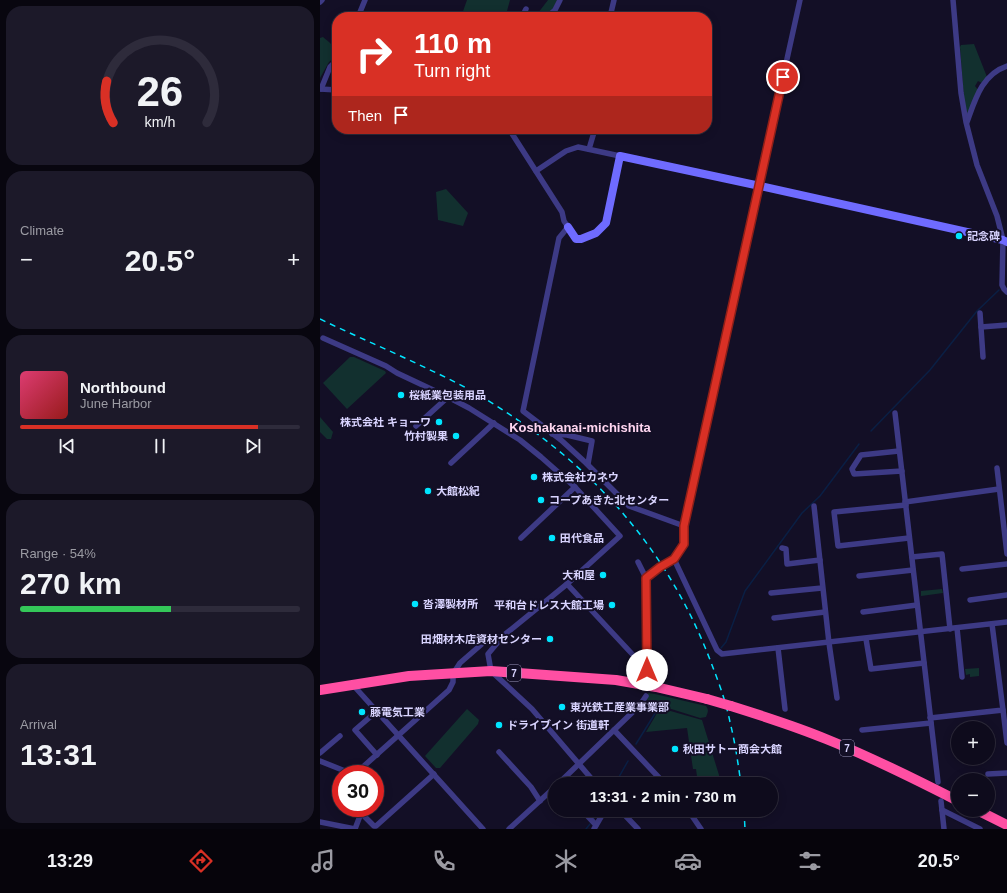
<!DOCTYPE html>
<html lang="en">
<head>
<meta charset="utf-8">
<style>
	body { margin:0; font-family:Helvetica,"Noto Sans JP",sans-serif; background:#1c1929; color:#f1f3f6; height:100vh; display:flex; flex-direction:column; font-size:15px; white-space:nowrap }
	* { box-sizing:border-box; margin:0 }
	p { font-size:13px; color:#9b9ba3 }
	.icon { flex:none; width:22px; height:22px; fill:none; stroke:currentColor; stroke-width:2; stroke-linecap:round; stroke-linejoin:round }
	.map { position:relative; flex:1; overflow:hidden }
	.panel { display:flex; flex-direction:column; gap:6px; padding:6px; background:#08060f; width:320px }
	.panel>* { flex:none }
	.hud { position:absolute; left:12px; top:12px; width:380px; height:122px; border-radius:16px; box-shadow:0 2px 10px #0003,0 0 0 1px #2e2b3b; background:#d93025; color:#fff; overflow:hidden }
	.tools { position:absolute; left:631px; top:721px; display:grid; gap:8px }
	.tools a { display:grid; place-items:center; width:44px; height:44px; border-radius:50%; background:#0e0b1c; box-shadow:0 2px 10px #0003,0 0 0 1px #2e2b3b; font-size:20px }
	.speed { position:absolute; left:12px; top:765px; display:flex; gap:8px; font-size:20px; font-weight:700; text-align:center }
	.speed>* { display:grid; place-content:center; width:52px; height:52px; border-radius:50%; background:#0e0b1c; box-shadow:0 2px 10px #0003,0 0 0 1px #2e2b3b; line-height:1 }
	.speed .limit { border:6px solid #d22; background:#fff; color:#111 }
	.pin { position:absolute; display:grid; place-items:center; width:34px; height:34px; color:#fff; margin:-17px; border:2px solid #fff; border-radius:50%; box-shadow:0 1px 4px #0007 }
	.me { position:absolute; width:44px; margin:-22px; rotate:0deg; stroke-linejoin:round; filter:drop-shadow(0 0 3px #0008) }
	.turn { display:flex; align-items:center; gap:14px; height:84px; padding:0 16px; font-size:18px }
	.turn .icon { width:52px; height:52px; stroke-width:2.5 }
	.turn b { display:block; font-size:28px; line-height:34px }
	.then { display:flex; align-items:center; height:38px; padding:0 16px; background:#0003; gap:8px; font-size:15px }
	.big { font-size:30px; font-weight:700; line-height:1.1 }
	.panel .tile { flex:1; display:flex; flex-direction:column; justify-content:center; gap:6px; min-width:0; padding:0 14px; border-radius:16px; background:#1c1929 }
	.panel .dial { align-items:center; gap:0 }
	.dial svg { height:104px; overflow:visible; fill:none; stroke:#2e2b3b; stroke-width:7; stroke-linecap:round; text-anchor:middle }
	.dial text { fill:#f1f3f6; stroke:none }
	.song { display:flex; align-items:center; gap:12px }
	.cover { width:48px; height:48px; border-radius:6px; background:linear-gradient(135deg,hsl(340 70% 55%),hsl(0 70% 35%)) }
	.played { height:4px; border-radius:2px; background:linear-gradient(90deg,#d93025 85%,#2e2b3b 85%) }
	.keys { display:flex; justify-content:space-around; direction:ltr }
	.heat { display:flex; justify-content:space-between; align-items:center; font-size:22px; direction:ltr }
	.charge { height:6px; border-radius:3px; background:linear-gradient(90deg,#34c759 54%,#2e2b3b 0) }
	.trip { position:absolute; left:228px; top:777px; width:230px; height:40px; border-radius:20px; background:#0e0b1c; box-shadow:0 2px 10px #0003,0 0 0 1px #2e2b3b; font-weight:700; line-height:40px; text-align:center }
	.dock { display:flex; height:64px; justify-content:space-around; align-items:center; background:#06040b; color:#9b9ba3 }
	.dock .icon { width:28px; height:28px }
	.dock .active { color:#d93025 }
	.dock b { font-size:18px; color:#f1f3f6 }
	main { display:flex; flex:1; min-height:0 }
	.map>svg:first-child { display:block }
	.green { fill:#12302f }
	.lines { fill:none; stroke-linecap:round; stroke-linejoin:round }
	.stream { stroke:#0a1f44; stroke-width:1.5 }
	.street { stroke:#3d3a85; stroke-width:5.5 }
	.secondary { stroke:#6f6bff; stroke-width:8 }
	.highway { stroke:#ff4fa3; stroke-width:10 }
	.rail { stroke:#00e5ff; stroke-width:1.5; stroke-dasharray:6 5; stroke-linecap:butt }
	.highway-bridge { stroke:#ff4fa3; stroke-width:10 }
	.route-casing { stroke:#8d1f18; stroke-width:10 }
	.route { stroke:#d93025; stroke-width:7 }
	.poi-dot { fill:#00e5ff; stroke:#130f26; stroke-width:1.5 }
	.labels { text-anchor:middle; stroke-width:4; stroke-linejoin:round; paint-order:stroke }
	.shield { fill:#130f26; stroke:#9e99be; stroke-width:1 }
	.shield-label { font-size:10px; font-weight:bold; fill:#d9d4ff }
	.poi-label { font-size:11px; font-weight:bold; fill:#d9d4ff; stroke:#130f26; text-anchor:start }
	.quarter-label { font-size:13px; font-weight:bold; fill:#ffd6f0; stroke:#130f26 }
</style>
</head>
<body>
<main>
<section class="panel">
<div class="tile dial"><svg viewBox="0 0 100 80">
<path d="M14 69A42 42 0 1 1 86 69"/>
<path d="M14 69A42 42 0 0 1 9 37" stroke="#d93025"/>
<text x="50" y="56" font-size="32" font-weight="700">26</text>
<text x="50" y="72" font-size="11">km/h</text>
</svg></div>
<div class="tile"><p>Climate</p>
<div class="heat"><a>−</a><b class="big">20.5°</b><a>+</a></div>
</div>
<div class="tile">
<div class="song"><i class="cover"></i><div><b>Northbound</b><p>June Harbor</p></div></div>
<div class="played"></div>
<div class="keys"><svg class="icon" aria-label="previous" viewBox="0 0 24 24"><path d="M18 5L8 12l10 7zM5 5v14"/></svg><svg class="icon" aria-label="pause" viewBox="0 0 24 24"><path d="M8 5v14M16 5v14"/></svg><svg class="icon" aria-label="next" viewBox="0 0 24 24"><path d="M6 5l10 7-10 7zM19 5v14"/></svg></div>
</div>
<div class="tile"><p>Range · 54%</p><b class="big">270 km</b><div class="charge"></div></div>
<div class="tile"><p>Arrival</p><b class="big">13:31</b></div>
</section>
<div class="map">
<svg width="687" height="829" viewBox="0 0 687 829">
	<rect width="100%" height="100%" fill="#130f26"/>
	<g class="green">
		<polygon points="147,0 190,0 187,11 175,17 141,17"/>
		<polygon points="228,0 237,0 233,9 225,17 215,17"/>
		<polygon points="82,13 94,17 55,17"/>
		<path d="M3,37C9,42 16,47 17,55L9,62L0,78V38Z"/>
		<polygon points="654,44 667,77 662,83 658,81 655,86 658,90 649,113 647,114 644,99 640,47 641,45"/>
		<polygon points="126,189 148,213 143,226 118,220 116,192"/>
		<polygon points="30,357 34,357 65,371 66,373 27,409 3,383"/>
		<polygon points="0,417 13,432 11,439 7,439 0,432"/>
		<polygon points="622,589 623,593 601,596 601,591"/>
		<polygon points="659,668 659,676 650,677 650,674 646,675 645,669"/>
		<path d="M328,693L335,694L386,706C389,710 388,712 386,717L380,718L345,707L327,700Z"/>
		<polygon points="340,708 382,720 399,775 399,784 378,784 376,769 373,769 367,728 326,732"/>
		<polygon points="147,709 159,720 158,724 120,768 116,768 105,756"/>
	</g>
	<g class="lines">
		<g class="stream">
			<polyline points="551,431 610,370 657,311 679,290"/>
			<polyline points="401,648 406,642 425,591 482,513 500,496 539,444"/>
			<polyline points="316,744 339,707"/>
			<polyline points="295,784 308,761"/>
			<polyline points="274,818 279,810"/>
			<polyline points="266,829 270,824"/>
		</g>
		<g class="street">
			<polyline points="633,0 641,93 646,122 657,165 677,216 683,240 682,285 684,289 687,292"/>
			<polyline points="0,2 2,0"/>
			<polyline points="38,17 45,0"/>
			<polyline points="202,17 206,9"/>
			<polyline points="227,17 235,10 240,0"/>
			<polyline points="290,17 294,0"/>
			<polyline points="0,89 17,90"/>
			<polyline points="1,89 10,67 17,60"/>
			<path d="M647,122C655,100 662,74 687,66"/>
			<polyline points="189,129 242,212 244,221 248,227 239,238 203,411 241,440 266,463 309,506 364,526"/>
			<polyline points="269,149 275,129"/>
			<polyline points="216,171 246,151 258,147 300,156"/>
			<polyline points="660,313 663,357"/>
			<polyline points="661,327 687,325"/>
			<polyline points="3,338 66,366 77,373 128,397 149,408 200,440 221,457 255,487 300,536 247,584 183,636 168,654 171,671 212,709 276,784"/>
			<polyline points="575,413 618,782"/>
			<polyline points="96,426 128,397"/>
			<polyline points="232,434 247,435 272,441 268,464"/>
			<polyline points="579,451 541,455 532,469 534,474 582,471"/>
			<polyline points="131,463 174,423"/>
			<polyline points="677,468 687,554"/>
			<polyline points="585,502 679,489"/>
			<polyline points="586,505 514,512 518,546 589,538"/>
			<polyline points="494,506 509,643 517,698"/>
			<polyline points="201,538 255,487"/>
			<polyline points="462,548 466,549 467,564 500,560"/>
			<polyline points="592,557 622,554 630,629"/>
			<polyline points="354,559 397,650 402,654 687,622"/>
			<polyline points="318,562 326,578 328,676"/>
			<polyline points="642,569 687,564"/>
			<polyline points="539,576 593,570"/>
			<polyline points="326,578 342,565 354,559 364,544 364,526 480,0"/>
			<polyline points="247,584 327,670"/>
			<polyline points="451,593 502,588"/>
			<polyline points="650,600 687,595"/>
			<polyline points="543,612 597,605"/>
			<polyline points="454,618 505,612"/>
			<polyline points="637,628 642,677"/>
			<polyline points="546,639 551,669 604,663"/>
			<polyline points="458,648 465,709"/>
			<polyline points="33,685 163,829"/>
			<polyline points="683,710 687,743"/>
			<polyline points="610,718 683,710 672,624"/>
			<polyline points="294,730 345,784"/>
			<polyline points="542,730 611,723"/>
			<polyline points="179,752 211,787 220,801"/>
			<polyline points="0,753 20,736"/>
			<polyline points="57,755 35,730 57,711"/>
			<polyline points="0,761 25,771 28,774"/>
			<polyline points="35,774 129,690 133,682 133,674 140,663 163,643 182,636"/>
			<polyline points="668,774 687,773"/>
			<polyline points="238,784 320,705 326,696"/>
			<polyline points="621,801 624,829"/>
			<polyline points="262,810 276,825"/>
			<polyline points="300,810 318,829"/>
			<polyline points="368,810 381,829"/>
			<polyline points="622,810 660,829"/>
			<polyline points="41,813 54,826 56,826 114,774"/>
			<polyline points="0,822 35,829"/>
			<polyline points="35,829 43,808"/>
			<polyline points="189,829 235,787"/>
			<polyline points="274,829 285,810"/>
		</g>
		<polyline class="secondary" points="248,227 256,239 261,239 276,233 286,223 300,156 440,186 683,240 687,242"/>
		<g class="highway">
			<polyline points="0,690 89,676 171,671 296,680 336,687 387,699"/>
			<path d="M411,706C443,716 475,726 506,739C551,757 595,779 638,801"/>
			<polyline points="657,810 687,825"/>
		</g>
		<g class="rail">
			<path d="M0,319C35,336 71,351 106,368C125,377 144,386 162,397C269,461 348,547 392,665C399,683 406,702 410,722C415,742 418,763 421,784"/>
			<polyline points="424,810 425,829"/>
		</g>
		<polyline class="highway-bridge" points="387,699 411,706"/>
	</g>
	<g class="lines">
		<g class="route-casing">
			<polyline id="route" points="327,670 326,578 340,567 354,559 364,544 364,526 463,77"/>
		</g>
		<use href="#route" class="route"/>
	</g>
	<g class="poi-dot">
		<circle cx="639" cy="236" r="4"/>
		<circle cx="81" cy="395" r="4"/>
		<circle cx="119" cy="422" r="4"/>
		<circle cx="136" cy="436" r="4"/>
		<circle cx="214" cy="477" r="4"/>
		<circle cx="108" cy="491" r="4"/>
		<circle cx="221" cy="500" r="4"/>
		<circle cx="232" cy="538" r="4"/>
		<circle cx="283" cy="575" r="4"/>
		<circle cx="95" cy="604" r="4"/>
		<circle cx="292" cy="605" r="4"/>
		<circle cx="230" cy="639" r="4"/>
		<circle cx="242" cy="707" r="4"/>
		<circle cx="42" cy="712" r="4"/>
		<circle cx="179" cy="725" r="4"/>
		<circle cx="355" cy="749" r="4"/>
	</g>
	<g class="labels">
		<g class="shield">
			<rect x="187" y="665" width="14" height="16" rx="3"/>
			<rect x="520" y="740" width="14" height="16" rx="3"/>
		</g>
		<g class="shield-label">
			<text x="194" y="677">7</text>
			<text x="527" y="752">7</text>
		</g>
		<g class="poi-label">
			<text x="647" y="240">記念碑</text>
			<text x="89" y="399">桜紙業包装用品</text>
			<text x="111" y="426" text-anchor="end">株式会社 キョーワ</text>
			<text x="128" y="440" text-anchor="end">竹村製果</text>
			<text x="222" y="481">株式会社カネウ</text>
			<text x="116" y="495">大館松紀</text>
			<text x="229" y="504">コープあきた北センター</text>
			<text x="240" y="542">田代食品</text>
			<text x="275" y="579" text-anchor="end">大和屋</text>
			<text x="103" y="608">沓澤製材所</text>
			<text x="284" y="609" text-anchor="end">平和台ドレス大館工場</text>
			<text x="222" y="643" text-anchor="end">田畑材木店資材センター</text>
			<text x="250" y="711">東光鉄工産業事業部</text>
			<text x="50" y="716">藤電気工業</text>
			<text x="187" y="729">ドライブイン 街道軒</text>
			<text x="363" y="753">秋田サトー商会大館</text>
		</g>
		<g class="quarter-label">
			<text x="260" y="432">Koshakanai-michishita</text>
		</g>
	</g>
</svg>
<div class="tools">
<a>+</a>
<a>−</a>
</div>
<div class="speed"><div class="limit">30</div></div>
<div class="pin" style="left:463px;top:77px;background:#d93025"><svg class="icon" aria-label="arrive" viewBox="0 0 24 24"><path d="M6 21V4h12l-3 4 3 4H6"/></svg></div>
<svg class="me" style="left:327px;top:670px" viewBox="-20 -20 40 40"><circle r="19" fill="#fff"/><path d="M0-13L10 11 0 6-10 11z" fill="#d93025"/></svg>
<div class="trip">13:31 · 2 min · 730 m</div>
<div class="hud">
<div class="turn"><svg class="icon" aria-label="right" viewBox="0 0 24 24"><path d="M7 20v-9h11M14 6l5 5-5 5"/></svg><div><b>110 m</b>Turn right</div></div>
<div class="then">Then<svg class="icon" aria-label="arrive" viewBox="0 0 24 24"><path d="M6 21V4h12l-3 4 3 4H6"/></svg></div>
</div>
</div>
</main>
<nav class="dock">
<b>13:29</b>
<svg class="icon active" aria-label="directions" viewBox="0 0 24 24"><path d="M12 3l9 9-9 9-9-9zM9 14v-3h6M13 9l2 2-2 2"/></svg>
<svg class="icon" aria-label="music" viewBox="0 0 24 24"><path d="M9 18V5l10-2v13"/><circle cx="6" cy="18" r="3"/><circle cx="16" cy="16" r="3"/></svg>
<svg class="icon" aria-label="phone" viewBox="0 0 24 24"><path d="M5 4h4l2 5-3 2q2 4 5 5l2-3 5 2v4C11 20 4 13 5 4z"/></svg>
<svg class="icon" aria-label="climate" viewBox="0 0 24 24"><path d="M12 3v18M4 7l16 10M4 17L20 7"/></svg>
<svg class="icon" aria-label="car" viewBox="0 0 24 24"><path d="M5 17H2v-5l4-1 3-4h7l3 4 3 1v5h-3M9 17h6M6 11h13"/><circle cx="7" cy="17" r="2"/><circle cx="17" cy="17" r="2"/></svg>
<svg class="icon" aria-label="filters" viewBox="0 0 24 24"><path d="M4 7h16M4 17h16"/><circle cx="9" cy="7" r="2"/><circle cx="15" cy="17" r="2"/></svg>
<b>20.5°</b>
</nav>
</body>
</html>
